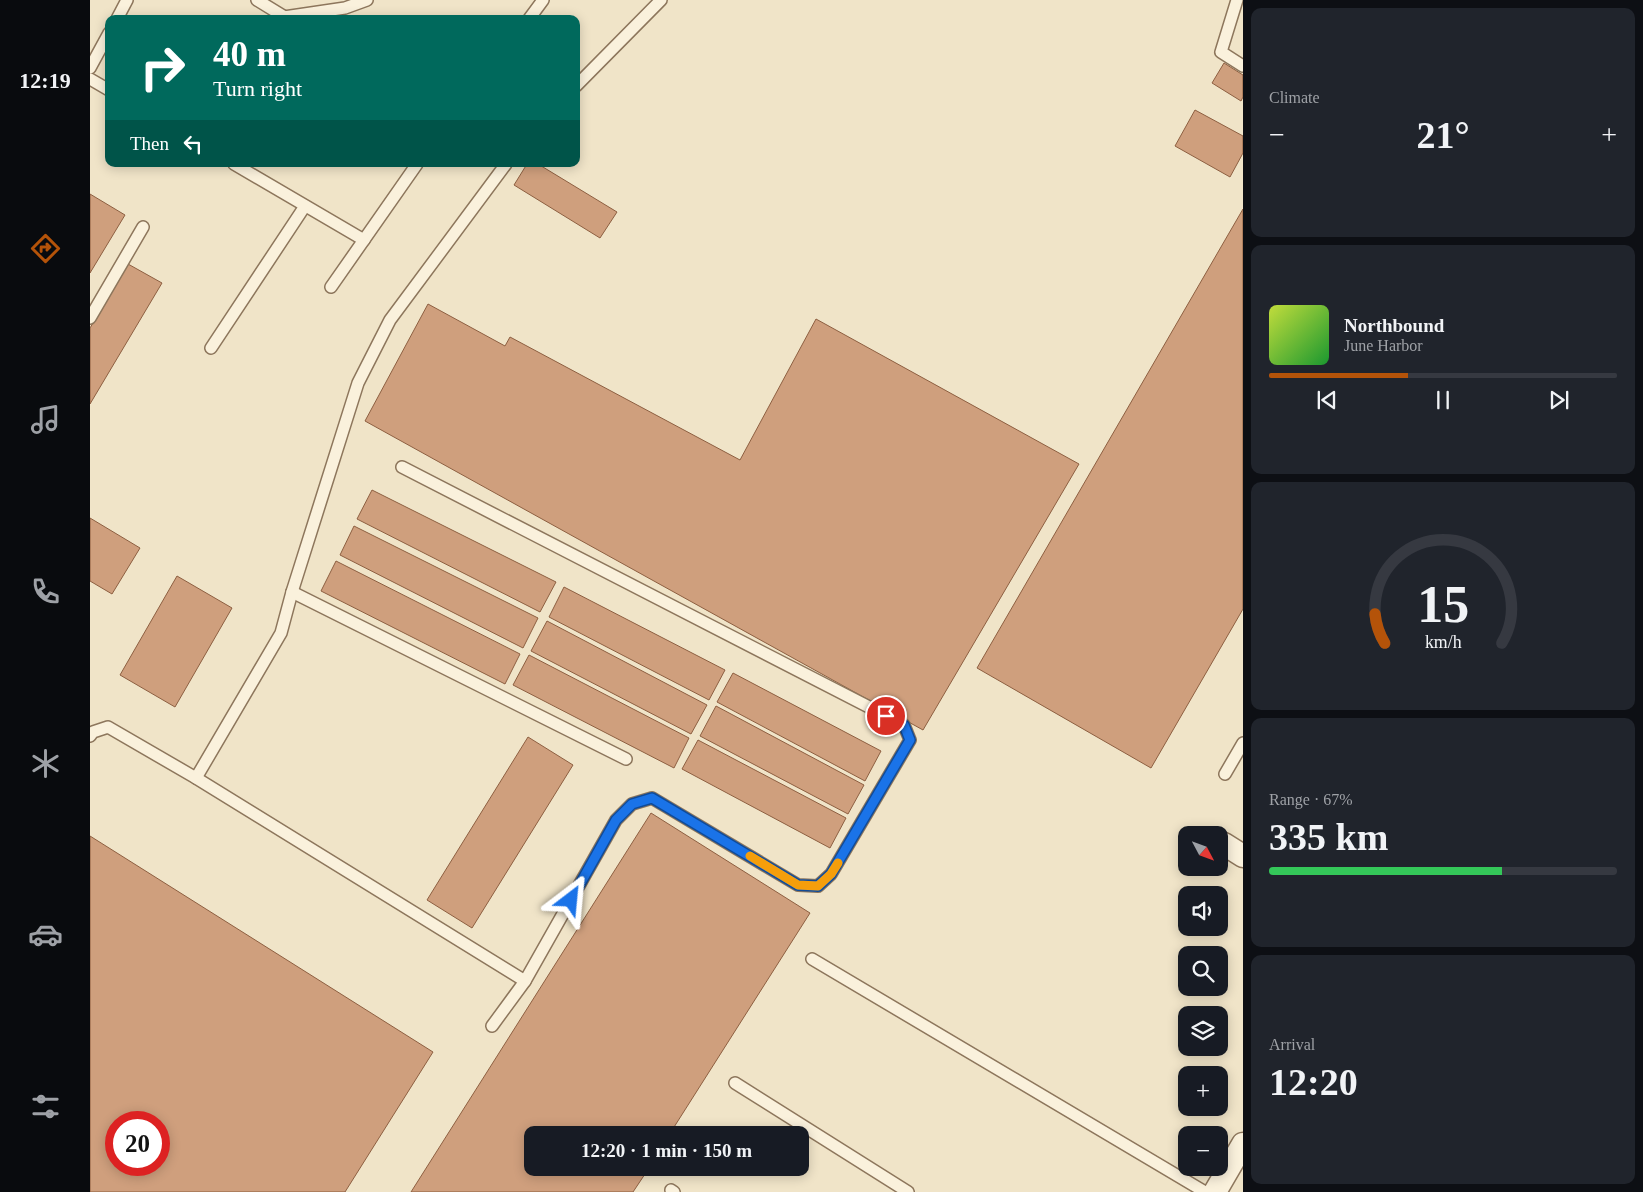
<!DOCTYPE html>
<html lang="en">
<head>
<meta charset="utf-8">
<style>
	body { margin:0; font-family:"Times New Roman",serif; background:#20242c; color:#f1f3f6; height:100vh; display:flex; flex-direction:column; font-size:19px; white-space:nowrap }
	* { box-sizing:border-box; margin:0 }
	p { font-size:16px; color:#9ea1a6 }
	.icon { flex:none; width:28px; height:28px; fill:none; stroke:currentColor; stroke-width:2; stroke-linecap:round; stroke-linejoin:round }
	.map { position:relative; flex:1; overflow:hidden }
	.side { display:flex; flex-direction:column; gap:8px; padding:8px; background:#0d0f14; width:400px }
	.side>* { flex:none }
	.banner { position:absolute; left:15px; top:15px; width:475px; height:152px; border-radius:10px; box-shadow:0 2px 12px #0003; background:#00695c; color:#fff; overflow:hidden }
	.needle { width:32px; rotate:131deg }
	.fabs { position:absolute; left:1088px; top:826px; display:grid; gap:10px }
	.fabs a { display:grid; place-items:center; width:50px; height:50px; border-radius:10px; background:#171b24; box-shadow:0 2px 12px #0003; font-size:25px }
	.speed { position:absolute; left:15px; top:1111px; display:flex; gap:10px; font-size:25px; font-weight:700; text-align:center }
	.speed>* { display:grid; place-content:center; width:65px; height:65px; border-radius:50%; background:#171b24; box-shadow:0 2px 12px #0003; line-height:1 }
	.speed .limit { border:8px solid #d22; background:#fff; color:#111 }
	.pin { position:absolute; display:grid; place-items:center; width:42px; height:42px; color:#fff; margin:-21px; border:2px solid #fff; border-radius:50%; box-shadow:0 1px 5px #0007 }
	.me { position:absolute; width:55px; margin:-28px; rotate:29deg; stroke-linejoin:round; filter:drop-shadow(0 0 4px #0008) }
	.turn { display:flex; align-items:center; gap:18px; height:105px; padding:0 25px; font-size:22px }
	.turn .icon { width:65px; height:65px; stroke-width:2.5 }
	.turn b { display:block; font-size:35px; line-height:42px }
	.then { display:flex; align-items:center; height:48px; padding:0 25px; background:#0003; gap:10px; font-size:19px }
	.big { font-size:38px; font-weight:800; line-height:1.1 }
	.side .widget { flex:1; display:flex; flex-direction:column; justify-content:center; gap:8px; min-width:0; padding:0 18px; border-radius:10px; background:#20242c }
	.side .dial { align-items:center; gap:0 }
	.dial svg { height:130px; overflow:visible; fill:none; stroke:#363941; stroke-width:7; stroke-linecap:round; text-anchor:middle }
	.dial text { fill:#f1f3f6; stroke:none }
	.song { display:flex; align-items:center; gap:15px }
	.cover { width:60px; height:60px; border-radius:8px; background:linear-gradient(135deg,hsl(70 70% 55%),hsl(130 70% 35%)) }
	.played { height:5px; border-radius:2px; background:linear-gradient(90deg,#b45309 40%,#363941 40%) }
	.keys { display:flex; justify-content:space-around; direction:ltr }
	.heat { display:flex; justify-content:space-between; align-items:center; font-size:28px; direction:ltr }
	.charge { height:8px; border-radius:4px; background:linear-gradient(90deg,#34c759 67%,#363941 0) }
	.trip { position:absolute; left:434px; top:1126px; width:285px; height:50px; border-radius:10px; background:#171b24; box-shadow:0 2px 12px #0003; font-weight:800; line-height:50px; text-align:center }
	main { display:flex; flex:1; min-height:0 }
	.tabs { display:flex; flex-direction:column; width:90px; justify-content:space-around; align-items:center; background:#090b0e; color:#9ea1a6 }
	.tabs .icon { width:35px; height:35px }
	.tabs .current { color:#b45309 }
	.tabs b { font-size:22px; color:#f1f3f6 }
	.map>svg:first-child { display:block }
	.building { fill:#cf9f7d; stroke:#8d5f41; fill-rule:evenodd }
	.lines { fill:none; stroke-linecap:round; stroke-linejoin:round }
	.lane-casing { stroke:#8d765c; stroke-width:14 }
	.street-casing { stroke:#8d765c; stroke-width:25 }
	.lane { stroke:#faf1dc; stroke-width:11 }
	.street { stroke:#faf1dc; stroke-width:22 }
	.route-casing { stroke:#114b97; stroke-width:12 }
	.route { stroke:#1a73e8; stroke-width:9 }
	.slow { stroke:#f59e0b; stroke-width:9 }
</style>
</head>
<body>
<main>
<nav class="tabs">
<b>12:19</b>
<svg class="icon current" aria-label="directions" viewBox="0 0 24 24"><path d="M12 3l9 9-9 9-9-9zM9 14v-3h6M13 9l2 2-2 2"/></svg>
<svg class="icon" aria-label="music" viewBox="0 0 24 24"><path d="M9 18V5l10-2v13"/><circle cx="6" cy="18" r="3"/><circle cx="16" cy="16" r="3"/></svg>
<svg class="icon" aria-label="phone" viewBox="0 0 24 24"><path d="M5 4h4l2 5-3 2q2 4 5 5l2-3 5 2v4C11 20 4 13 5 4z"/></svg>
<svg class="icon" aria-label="climate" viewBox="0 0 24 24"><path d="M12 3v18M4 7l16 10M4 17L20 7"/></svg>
<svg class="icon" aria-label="car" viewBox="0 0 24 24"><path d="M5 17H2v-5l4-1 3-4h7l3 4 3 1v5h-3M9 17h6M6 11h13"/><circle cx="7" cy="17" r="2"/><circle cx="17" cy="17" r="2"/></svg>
<svg class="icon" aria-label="filters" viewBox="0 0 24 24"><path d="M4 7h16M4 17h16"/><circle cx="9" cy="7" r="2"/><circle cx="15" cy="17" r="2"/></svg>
</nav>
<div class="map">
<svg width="1153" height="1192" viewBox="0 0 1153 1192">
	<rect width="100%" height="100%" fill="#f0e4c8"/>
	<g class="building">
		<polygon points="1134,63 1153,75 1153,97 1151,101 1122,83"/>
		<polygon points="1105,110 1153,136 1153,153 1140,177 1085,146"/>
		<polygon points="437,164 448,164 527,212 510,238 424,185"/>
		<polygon points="0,194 35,215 0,273"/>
		<polygon points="1153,209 1153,609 1061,768 887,668"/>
		<polygon points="38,264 72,283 0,404 0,328"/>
		<polygon points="338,304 415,346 420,337 650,460 726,319 989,464 833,730 275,421"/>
		<polygon points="282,490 466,582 450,612 267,519"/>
		<polygon points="0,518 50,548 22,594 0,581"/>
		<polygon points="264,526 448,618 433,648 250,555"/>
		<polygon points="246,561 430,654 415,684 231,591"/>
		<polygon points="87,576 142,608 85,707 30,675"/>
		<polygon points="474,587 635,670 619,700 459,617"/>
		<polygon points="457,621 617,705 601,734 441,651"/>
		<polygon points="439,655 599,738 584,768 423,685"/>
		<polygon points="643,673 791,751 775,781 627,702"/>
		<polygon points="626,706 774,785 758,814 610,736"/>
		<polygon points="438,737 483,765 382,928 337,900"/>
		<polygon points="608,740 756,818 740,848 592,769"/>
		<polygon points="561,813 720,913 579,1135 442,1135 442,1168 559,1168 543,1192 321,1192"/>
		<path d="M0,836L343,1052L255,1192H0ZM26,1122H69V1165H26Z"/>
	</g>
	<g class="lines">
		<g class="lane-casing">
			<g id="lane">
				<polyline points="167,0 198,19"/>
				<polyline points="1147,0 1131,52 1153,66"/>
				<polyline points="194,17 255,8 277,0"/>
				<polyline points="27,19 37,0"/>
				<polyline points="439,19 453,0"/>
				<polyline points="0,68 19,33"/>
				<polyline points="0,79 19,90"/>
				<polyline points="486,86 571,0"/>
				<polyline points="144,164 274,240"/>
				<polyline points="241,287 327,164"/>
				<polyline points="0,318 53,227"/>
				<polyline points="121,348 215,206"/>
				<polyline points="312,467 814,725 820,740 741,874 728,886 708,885 562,798 542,804 526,820 435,981 402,1026"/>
				<polyline points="202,592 536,759"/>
				<polyline points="0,736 3,732 18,727 106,778 435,981"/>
				<polyline points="1135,774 1153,743"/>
				<polyline points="106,778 191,633 202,592 268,383 300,320 416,164"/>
				<polyline points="722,959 1115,1192"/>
				<polyline points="645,1083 818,1192"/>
				<polyline points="581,1190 584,1192"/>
			</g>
		</g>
		<g class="street-casing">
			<g id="street">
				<polyline points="1134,844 1153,856"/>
				<polyline points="1125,1192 1153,1144"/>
			</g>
		</g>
		<use href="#lane" class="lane"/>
		<use href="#street" class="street"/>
	</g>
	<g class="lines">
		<g class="route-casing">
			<polyline id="route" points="481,900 526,820 542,804 562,798 708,885 728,886 741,874 820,740 814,725 796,716"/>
		</g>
		<use href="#route" class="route"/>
		<polyline class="slow" points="660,856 708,885 728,886 741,874 748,863"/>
	</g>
</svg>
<div class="fabs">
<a><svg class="needle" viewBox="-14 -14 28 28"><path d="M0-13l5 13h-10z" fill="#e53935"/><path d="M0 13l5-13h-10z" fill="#9ea1a6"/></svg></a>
<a><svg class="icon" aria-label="sound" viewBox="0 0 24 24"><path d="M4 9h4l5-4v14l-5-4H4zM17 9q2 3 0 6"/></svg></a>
<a><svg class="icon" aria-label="search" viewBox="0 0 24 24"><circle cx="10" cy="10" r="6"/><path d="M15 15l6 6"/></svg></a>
<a><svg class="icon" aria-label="layers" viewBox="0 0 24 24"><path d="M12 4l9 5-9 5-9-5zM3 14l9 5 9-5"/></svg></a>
<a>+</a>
<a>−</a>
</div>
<div class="speed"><div class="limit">20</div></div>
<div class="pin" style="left:796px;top:716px;background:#d93025"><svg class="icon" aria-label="arrive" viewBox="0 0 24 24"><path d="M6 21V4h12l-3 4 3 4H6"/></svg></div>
<svg class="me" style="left:481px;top:900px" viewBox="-20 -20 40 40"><path d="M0-17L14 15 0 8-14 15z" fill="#1a73e8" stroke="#fff" stroke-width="4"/></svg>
<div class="trip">12:20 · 1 min · 150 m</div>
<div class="banner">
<div class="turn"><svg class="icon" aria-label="right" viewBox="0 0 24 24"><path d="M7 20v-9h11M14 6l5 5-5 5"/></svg><div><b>40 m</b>Turn right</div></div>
<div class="then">Then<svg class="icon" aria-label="left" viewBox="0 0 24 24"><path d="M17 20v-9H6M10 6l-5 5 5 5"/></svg></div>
</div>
</div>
<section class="side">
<div class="widget"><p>Climate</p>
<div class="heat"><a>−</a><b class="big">21°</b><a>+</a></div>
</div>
<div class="widget">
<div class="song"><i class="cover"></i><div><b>Northbound</b><p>June Harbor</p></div></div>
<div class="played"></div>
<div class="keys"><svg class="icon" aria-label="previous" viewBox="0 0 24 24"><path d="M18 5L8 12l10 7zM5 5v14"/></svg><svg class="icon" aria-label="pause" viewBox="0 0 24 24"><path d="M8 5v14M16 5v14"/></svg><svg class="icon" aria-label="next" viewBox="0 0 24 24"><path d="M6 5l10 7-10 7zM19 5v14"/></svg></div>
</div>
<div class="widget dial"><svg viewBox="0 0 100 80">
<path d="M14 69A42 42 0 1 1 86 69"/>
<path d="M14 69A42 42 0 0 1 8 51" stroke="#b45309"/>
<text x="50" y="56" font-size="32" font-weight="700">15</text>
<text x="50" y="72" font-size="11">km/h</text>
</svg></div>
<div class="widget"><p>Range · 67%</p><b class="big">335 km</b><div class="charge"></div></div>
<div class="widget"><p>Arrival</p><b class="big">12:20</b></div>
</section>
</main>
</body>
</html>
